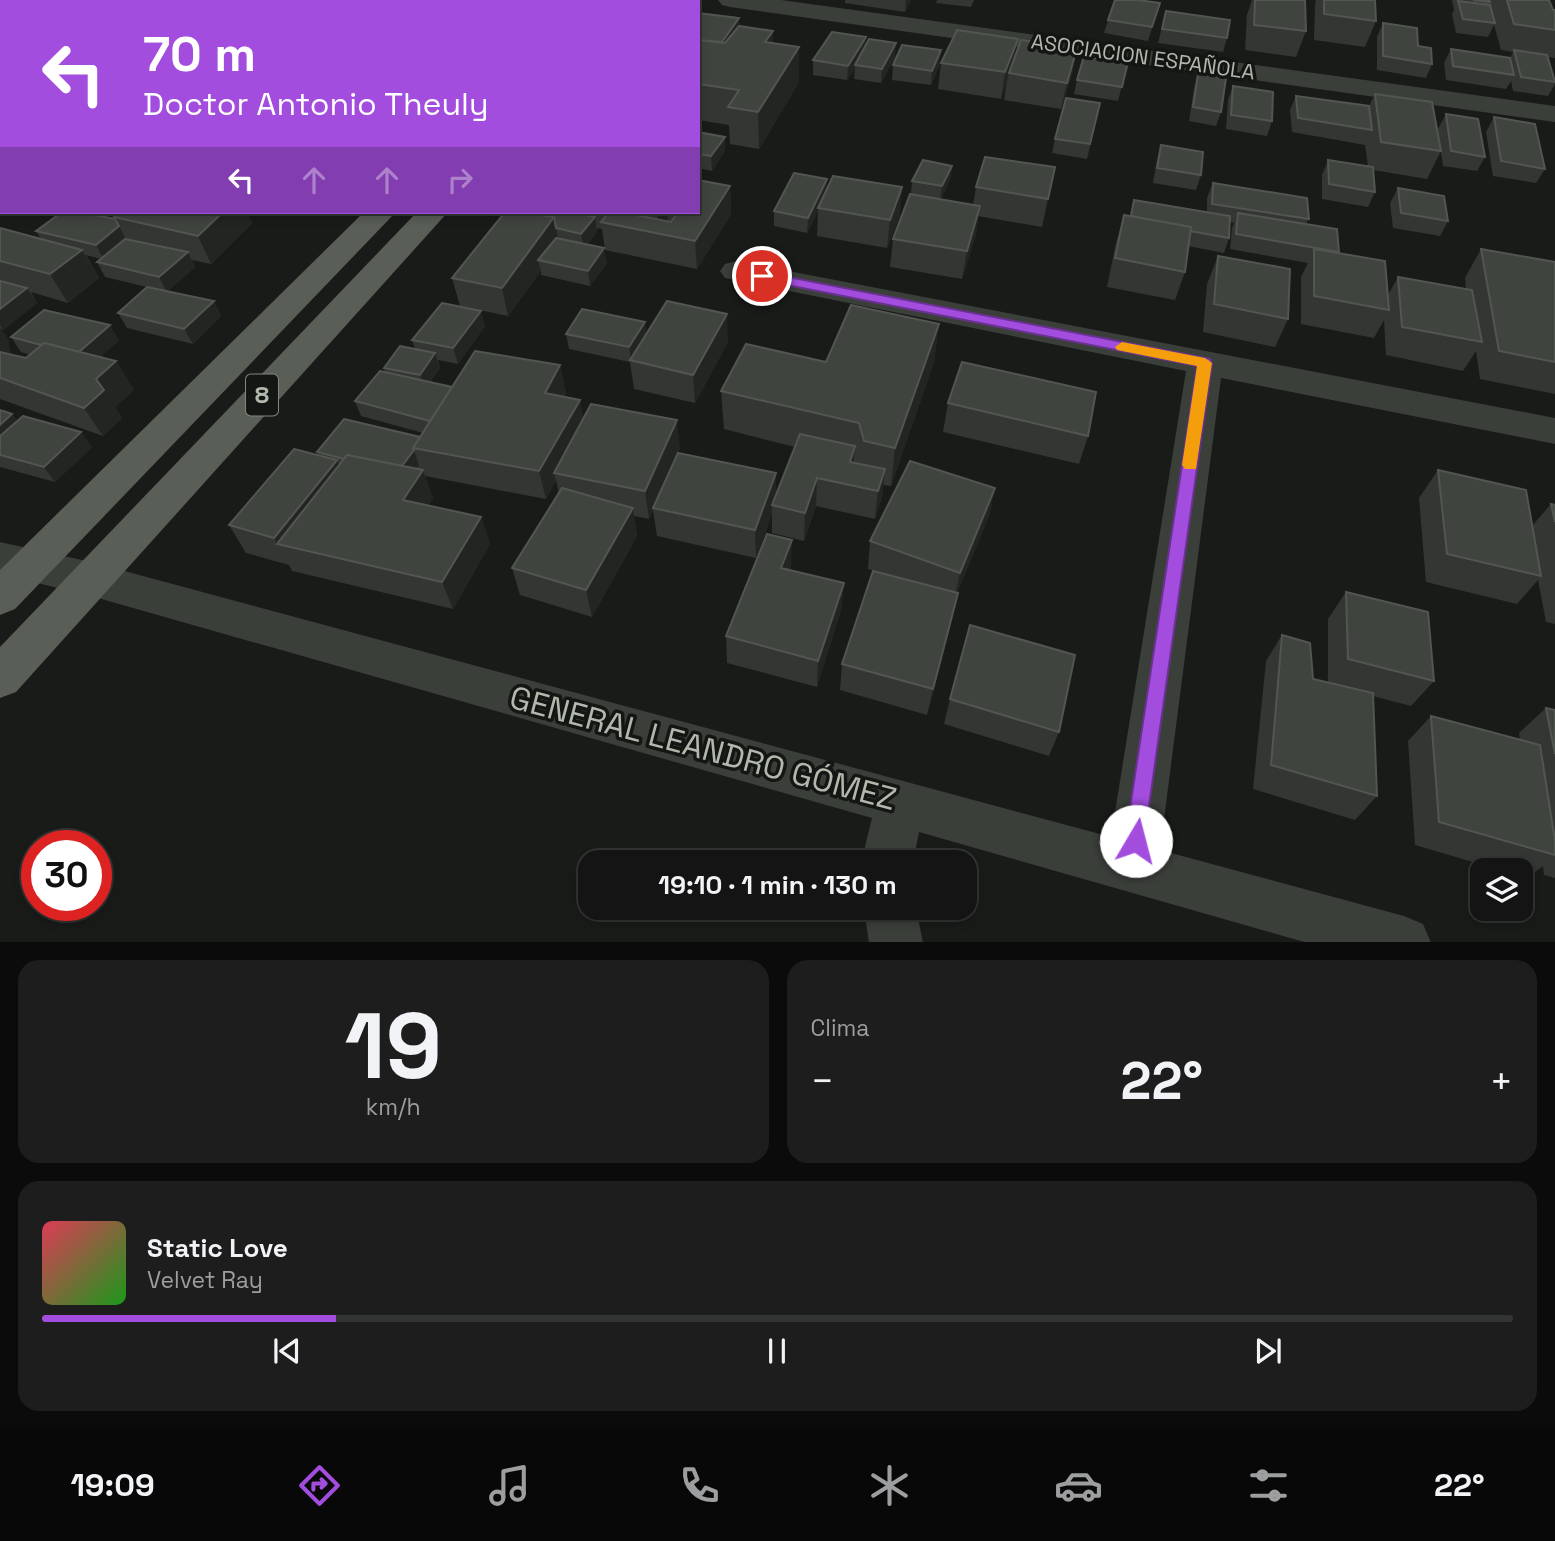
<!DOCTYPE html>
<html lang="es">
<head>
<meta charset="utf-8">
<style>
	body { margin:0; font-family:"Space Grotesk",sans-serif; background:#1c1d1c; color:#f1f3f6; height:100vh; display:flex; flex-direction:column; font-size:26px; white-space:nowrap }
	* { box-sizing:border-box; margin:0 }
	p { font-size:23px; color:#9d9ea0 }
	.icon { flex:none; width:38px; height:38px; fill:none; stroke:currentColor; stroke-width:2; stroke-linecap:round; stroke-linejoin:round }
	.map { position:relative; height:942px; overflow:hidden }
	.side { display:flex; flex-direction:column; gap:18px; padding:18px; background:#0a0b0a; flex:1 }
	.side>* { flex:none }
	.top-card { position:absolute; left:0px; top:0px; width:700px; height:214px; box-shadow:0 4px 10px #0003,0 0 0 2px #323333; background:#a34dde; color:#fff; overflow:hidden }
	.buttons { position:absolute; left:1470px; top:858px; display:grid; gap:14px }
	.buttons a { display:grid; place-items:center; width:63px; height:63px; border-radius:14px; background:#131413; box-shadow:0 4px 10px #0003,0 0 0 2px #323333; font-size:35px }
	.speed { position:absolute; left:21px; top:830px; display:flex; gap:14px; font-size:35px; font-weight:700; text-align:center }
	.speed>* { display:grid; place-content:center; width:91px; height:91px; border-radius:50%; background:#131413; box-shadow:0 4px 10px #0003,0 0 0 2px #323333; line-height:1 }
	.speed .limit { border:10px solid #d22; background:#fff; color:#111 }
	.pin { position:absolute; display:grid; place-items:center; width:60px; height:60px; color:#fff; margin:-30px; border:4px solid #fff; border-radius:50%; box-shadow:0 2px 7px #0007 }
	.me { position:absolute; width:77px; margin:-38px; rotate:8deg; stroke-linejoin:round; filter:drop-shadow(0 0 5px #0008) }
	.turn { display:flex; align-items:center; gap:24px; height:147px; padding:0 28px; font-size:32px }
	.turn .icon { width:91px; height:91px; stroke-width:2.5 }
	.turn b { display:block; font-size:49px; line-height:60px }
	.lanes { display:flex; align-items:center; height:66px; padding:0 28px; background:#0003; justify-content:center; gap:35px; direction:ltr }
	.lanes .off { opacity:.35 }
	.big { font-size:52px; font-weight:700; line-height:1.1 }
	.side .tile { flex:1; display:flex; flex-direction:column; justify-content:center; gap:10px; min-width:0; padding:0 24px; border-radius:21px; background:#1c1d1c }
	.side .dial { align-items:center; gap:0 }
	.dial b { font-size:91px; line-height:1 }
	.song { display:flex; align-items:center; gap:21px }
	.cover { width:84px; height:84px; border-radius:10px; background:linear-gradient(135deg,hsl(350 70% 55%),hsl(120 70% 35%)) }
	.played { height:7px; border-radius:4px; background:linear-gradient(90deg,#a34dde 20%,#323333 20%) }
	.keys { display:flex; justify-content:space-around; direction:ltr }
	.heat { display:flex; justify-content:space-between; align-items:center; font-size:38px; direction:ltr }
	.side .tiles { flex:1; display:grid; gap:18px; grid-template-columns:1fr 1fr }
	.tile:last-child { grid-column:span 2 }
	.trip { position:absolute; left:578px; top:850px; width:399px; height:70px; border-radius:21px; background:#131413; box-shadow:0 4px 10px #0003,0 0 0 2px #323333; font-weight:700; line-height:70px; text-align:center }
	.dock { display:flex; height:112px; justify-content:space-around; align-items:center; background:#080808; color:#9d9ea0 }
	.dock .icon { width:49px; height:49px }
	.dock .selected { color:#a34dde }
	.dock b { font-size:32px; color:#f1f3f6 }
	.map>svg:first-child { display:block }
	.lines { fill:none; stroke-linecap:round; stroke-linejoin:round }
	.minor { fill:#3b3f3a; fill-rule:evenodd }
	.major { fill:#595e57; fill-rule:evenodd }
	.wall { fill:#333632 }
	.shaded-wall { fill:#232523 }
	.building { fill:#40443f; stroke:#525651; stroke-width:2 }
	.route { fill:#a34dde; stroke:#6a3290; stroke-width:2 }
	.slow { fill:#f59e0b }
	.labels { text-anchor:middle; stroke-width:7; stroke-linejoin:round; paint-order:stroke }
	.far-street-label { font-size:21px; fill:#b1b9ad; stroke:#141614 }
	.shield { fill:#141614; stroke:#82887f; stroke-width:2 }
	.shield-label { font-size:24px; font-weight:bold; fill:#b1b9ad }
	.near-street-label { font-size:32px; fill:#b1b9ad; stroke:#141614 }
</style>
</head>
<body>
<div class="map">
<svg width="1555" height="943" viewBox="0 0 1555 943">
	<rect width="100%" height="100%" fill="#191b19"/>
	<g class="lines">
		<g class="minor">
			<polygon points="30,0 55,0 29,2"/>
			<polygon points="718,0 781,0 1555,106 1555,122 730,7 722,5"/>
			<polygon points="0,18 2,18 0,33"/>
			<polygon points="736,261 1555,418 1555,444 1221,378 1160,850 1404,916 1423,924 1431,943 1308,943 919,832 913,863 861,863 872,818 91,596 0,574 0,542 91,562 1111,837 1186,371 725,278 720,271 725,264"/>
			<polygon points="864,908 916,908 923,943 869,943"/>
		</g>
		<g class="major">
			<polygon points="578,0 602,0 577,2"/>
			<polygon points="618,0 642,0 617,2"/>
			<polygon points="364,212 396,212 15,609 0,615 0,570"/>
			<polygon points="417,212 448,212 16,692 0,698 0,647"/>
		</g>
	</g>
	<g class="wall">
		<polygon points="845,0 911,0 905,12 845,3"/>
		<polygon points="937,0 974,0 971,7 936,3"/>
		<polygon points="1252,0 1305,0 1306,31 1296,57 1245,50 1247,15"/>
		<polygon points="1316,0 1375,0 1376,21 1365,47 1314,40 1315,4"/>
		<polygon points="1452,0 1549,0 1553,10 1555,10 1555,58 1548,57 1555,80 1555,84 1548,96 1513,91 1511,81 1506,89 1446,80 1444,63 1451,49 1510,58 1513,52 1501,50 1494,25 1488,37 1456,33 1452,14 1454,10"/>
		<polygon points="1160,3 1148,41 1104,33 1108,20"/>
		<polygon points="1166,11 1227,38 1223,52 1158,43"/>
		<polygon points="698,13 739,26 773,43 799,82 759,149 730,144 729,125 698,120"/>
		<polygon points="1383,23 1432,64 1426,78 1377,70 1377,37"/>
		<polygon points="865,47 895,57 881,83 854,79 855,68 847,80 813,75 813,60"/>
		<polygon points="1077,48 1072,74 1061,109 1004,100 1007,81 1001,99 938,89 941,63 1015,58"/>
		<polygon points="1128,62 1118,101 1074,94 1077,80"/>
		<polygon points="940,64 931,85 892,80 893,65"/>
		<polygon points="1198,74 1221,112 1216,126 1189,121 1194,88"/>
		<polygon points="1233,86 1272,121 1267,136 1226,129 1228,100"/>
		<polygon points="1375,94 1441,151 1427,179 1373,170 1375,192 1368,207 1322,199 1322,175 1328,160 1368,166 1365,145 1292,132 1290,110 1296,96 1369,106"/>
		<polygon points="1100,103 1087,159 1052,153 1055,139"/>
		<polygon points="1446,114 1485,157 1477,171 1443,166 1438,129"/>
		<polygon points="1494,117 1545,169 1536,183 1493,176 1486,132"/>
		<polygon points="698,132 725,137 725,151 712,171 698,168"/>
		<polygon points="1161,145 1201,175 1196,190 1153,183 1157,160"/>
		<polygon points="952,166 950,180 941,199 973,205 976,187 1048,199 1042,227 978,216 976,234 962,279 890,267 893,239 911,194 912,181"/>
		<polygon points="1213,183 1309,219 1306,224 1339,252 1338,253 1388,295 1398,277 1466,289 1465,278 1481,249 1555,262 1555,394 1480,379 1476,351 1463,371 1386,355 1384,320 1374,338 1301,324 1301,277 1308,263 1230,249 1232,228 1234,223 1230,222 1229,238 1224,253 1188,246 1185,272 1175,300 1107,287 1116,243 1124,215 1130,216 1134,200 1207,212 1207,198"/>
		<polygon points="730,186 731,214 697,269 605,250 602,229 597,228 597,232 587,245 607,263 590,286 541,275 541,271 508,316 460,306 452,278 505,212 698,212"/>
		<polygon points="1398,188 1448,221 1440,236 1393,228 1390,203"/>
		<polygon points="827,190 900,215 887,248 817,236 818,211 807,233 774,226 774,211"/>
		<polygon points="120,212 247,212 252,223 211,264 192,260 195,267 168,291 214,301 221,316 193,344 127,328 118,313 147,287 105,277 97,262 101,259 86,255 99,278 68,303 31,292 37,303 3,330 1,329 8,339 10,354 26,358 30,355 21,352 11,337 119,340 100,357 116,361 134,390 115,407 122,418 103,436 0,399 0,228 41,239 36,231 115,219 114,217"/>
		<polygon points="1218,256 1288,319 1275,347 1203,332 1207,284"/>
		<polygon points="939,324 934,362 891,486 883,485 882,497 875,519 816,506 804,541 772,533 772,514 756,558 657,536 653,510 649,519 634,516 637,536 592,617 520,595 512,568 559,494 556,480 546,499 425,476 433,498 428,505 481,517 490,544 453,609 292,571 289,565 246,553 229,525 319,455 317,452 420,437 423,433 361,416 355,401 385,372 384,368 415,349 412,340 485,326 458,364 438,360 440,368 430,382 452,387 560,365 566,394 564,397 580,400 583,418 680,448 674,463 776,493 795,447 724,429 721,391 826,362"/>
		<polygon points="566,334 646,334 728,342 695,403 634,389 630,362 569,349"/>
		<polygon points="948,403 1088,436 1079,464 943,432"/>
		<polygon points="0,410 17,421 92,447 55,482 0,467"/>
		<polygon points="1438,470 1532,526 1551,504 1555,505 1555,624 1546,622 1538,580 1517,604 1426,582 1419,498"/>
		<polygon points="995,488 989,516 957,593 952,620 927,715 840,690 842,664 874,571 868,569 870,541"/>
		<polygon points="791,567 790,570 844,583 841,610 817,687 727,663 726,636"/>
		<polygon points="1346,592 1434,681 1411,706 1373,696 1377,796 1355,820 1253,789 1266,661 1282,635 1313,679 1328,682 1328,619"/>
		<polygon points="950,699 1059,732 1049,756 944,724"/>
		<polygon points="1546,708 1555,710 1555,878 1544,875 1543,866 1527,878 1521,876 1521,870 1500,870 1415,845 1408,741 1431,716 1520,740 1519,733"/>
	</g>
	<g class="shaded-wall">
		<polygon points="431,0 446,0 447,2 429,2"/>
		<polygon points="906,0 911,0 905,12"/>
		<polygon points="739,18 740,44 719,47"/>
		<polygon points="773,31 773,67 765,42"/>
		<polygon points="866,37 865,51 855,65 855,68 847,80 848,66"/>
		<polygon points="1018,39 1013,65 1009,73 1007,81 1001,99 1005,72"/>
		<polygon points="896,43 895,57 881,83 882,69"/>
		<polygon points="799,47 799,82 759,149 758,112"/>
		<polygon points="1077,48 1072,74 1061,109 1067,83"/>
		<polygon points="941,50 940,64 931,85 932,71"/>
		<polygon points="725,137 725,151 712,171 711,156"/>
		<polygon points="952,166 950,180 940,201 942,186"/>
		<polygon points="827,179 827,194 818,208 818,211 807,233 808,218"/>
		<polygon points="730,186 731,214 697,269 695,241"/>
		<polygon points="902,187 900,215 887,248 890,220"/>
		<polygon points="980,206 976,234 962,279 967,251"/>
		<polygon points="223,212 247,212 252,223 211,264 198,236"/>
		<polygon points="657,212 667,212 668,224 659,233"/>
		<polygon points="554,217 559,245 538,260 541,271 508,316 502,288"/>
		<polygon points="595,217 597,232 584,249 581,234"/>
		<polygon points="119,226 127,241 104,260 96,245"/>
		<polygon points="604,248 607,263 590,286 588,271"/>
		<polygon points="82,250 99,278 68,303 50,274"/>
		<polygon points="188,252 195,267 167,292 159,277"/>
		<polygon points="27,288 37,303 3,330 0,325 0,309"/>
		<polygon points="214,301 221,316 193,344 184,329"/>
		<polygon points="481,311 485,326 458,364 453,348"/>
		<polygon points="727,314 728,342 695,403 693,375"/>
		<polygon points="645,322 647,337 631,361 629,347"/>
		<polygon points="939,324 934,362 891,486 895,448"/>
		<polygon points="110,325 119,340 86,370 76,355"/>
		<polygon points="0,328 8,339 11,354 0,362"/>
		<polygon points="435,353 440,368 425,390 420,375"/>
		<polygon points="116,361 134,390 115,407 122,418 103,436 84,408 96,379"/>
		<polygon points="560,365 566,394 552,422 545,393"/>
		<polygon points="580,400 585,428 554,473 556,480 546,499 539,471"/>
		<polygon points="12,414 24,429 0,451 0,425"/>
		<polygon points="677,420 680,448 654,508 653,508 653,510 649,519 645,491"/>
		<polygon points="81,432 92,447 55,482 44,467"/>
		<polygon points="855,446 853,474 850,462"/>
		<polygon points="414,450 419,465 402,488 396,473"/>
		<polygon points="337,460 349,488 277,544 274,538"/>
		<polygon points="885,469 882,497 875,519 878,491"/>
		<polygon points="423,470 433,498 414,528 403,500"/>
		<polygon points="776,473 776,501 772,505 772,514 756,558 755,530"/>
		<polygon points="817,478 816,506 804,541 805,513"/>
		<polygon points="995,488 989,516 954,600 960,573"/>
		<polygon points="633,508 637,536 592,617 586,590"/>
		<polygon points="481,517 490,544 453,609 442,582"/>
		<polygon points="792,540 791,567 781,595 781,568"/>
		<polygon points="844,583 841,610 817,687 818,661"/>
		<polygon points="958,593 952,620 927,715 933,689"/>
	</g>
	<g class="building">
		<polygon points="258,0 431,0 429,2 256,2"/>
		<polygon points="1115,0 1138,0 1160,3 1152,27 1108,20"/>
		<polygon points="1255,0 1305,0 1306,31 1254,25"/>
		<polygon points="1324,0 1375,0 1376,21 1324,14"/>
		<polygon points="1473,0 1489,0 1490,2"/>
		<polygon points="1507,0 1549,0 1553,10 1555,10 1555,30 1514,24"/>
		<polygon points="1458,1 1490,5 1495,23 1463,19"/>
		<polygon points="1166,11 1230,20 1227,38 1162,29"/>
		<polygon points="698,13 739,18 722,42 698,40"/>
		<polygon points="1383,23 1417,28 1418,46 1431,48 1432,64 1383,56"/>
		<polygon points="739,26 773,31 765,42 799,47 758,112 728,107 739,90 698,84 698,40 725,43"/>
		<polygon points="957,30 1018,39 1005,72 941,63"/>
		<polygon points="832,32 866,37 848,66 813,60"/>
		<polygon points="869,39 896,43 882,69 855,65"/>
		<polygon points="1021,40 1077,48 1067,83 1009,73"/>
		<polygon points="902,45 941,50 932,71 893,65"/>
		<polygon points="1451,49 1510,58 1514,75 1453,66"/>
		<polygon points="1514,50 1547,55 1555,82 1521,77"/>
		<polygon points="1084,56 1128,62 1122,87 1077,80"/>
		<polygon points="1198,74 1226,78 1221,112 1193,107"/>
		<polygon points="1233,86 1273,92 1272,121 1231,115"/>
		<polygon points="1375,94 1432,102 1441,151 1381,142"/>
		<polygon points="1296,96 1369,106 1372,130 1298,118"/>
		<polygon points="1066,98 1100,103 1090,144 1055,139"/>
		<polygon points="1446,114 1478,119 1485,157 1451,151"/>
		<polygon points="1494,117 1535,124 1545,169 1501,161"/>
		<polygon points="698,132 725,137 711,156 698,154"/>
		<polygon points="1161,145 1203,152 1201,175 1157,168"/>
		<polygon points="985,157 1055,167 1048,199 976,187"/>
		<polygon points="923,160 952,166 942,186 912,181"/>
		<polygon points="1328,160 1373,167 1375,192 1329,184"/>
		<polygon points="794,173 827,179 808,218 774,211"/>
		<polygon points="833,176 902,187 890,220 818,208"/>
		<polygon points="698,180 730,186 695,241 601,222 609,212 620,212 671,222 678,212 698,212"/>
		<polygon points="1213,183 1307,198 1309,219 1212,204"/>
		<polygon points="1398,188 1444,196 1448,221 1401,213"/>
		<polygon points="910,194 980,206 967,251 893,239"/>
		<polygon points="1134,200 1230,216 1229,238 1190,231 1191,227 1131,216"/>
		<polygon points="62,212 78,212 115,219 119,226 96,245 36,231"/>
		<polygon points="120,212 223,212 198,236 114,217"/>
		<polygon points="505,212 524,212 554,217 502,288 452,278"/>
		<polygon points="524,212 570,212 595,217 581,234 556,228 554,217"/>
		<polygon points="1238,213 1337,229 1339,252 1236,234"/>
		<polygon points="1124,215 1191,227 1185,272 1115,258"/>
		<polygon points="0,228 82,250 50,274 0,261"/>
		<polygon points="556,238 604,248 588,271 538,260"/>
		<polygon points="125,239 188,252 159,277 97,262"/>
		<polygon points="1314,249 1385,261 1389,310 1314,296"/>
		<polygon points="1481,249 1555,262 1555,362 1499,351"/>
		<polygon points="1218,256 1290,269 1288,319 1214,304"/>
		<polygon points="1398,277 1472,290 1482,342 1402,327"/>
		<polygon points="0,281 27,288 0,309"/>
		<polygon points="147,287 214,301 184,329 118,313"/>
		<polygon points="667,301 727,314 693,375 630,360"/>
		<polygon points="442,303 481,311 453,348 412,340"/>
		<polygon points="851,305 939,324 895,448 864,441 859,423 721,391 746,344 826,362"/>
		<polygon points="582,309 645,322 629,347 566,334"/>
		<polygon points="44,310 110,325 79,352 44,343 41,345 11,337"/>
		<polygon points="44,343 116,361 96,379 104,390 84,408 0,378 0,352 26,358"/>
		<polygon points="400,346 435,353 420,375 384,368"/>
		<polygon points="475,351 560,365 545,393 580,400 539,471 413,448"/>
		<polygon points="962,362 1096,392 1088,436 948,403"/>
		<polygon points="380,371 452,387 430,421 355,401"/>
		<polygon points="591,404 677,420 645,491 554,473"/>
		<polygon points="0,410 12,414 0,425"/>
		<polygon points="23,416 81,432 44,467 0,455 0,436"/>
		<polygon points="344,419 420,437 413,448 414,450 402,466 347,455 344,459 317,452"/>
		<polygon points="800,434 855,446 850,462 885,469 878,491 817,478 805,513 772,505"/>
		<polygon points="294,449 337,460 274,538 229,525"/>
		<polygon points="678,453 776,473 755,530 653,508"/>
		<polygon points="347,455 423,470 403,500 481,517 442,582 277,544"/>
		<polygon points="910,461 995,488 960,573 870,541"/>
		<polygon points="1438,470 1526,490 1541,576 1447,554"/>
		<polygon points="562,488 633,508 586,590 512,568"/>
		<polygon points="1551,504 1555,505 1555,522"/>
		<polygon points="767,534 792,540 781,568 844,583 818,661 726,636"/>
		<polygon points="873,571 958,593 933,689 842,664"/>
		<polygon points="1346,592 1428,612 1434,681 1348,659"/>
		<polygon points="970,625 1075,655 1059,732 950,699"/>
		<polygon points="1282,635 1310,643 1313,679 1373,693 1377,796 1271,765"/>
		<polygon points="1546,708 1555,710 1555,754"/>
		<polygon points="1431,716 1540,745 1555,841 1555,855 1439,822"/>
	</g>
	<polygon class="route" points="762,272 1210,359 1212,363 1143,848 1136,851 1129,848 1125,841 1197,366 757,279 757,274"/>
	<polygon class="slow" points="1122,342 1205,358 1212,363 1196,469 1185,469 1182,465 1197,366 1117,350 1115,347"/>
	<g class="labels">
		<g class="far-street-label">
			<text transform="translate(1143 57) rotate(8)" y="7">ASOCIACION ESPAÑOLA</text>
		</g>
		<rect class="shield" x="246" y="374.5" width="32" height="41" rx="5"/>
		<g class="shield-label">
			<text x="262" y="403">8</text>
		</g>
		<g class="near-street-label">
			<text transform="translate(703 748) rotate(15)" y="11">GENERAL LEANDRO GÓMEZ</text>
		</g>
	</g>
</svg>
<div class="buttons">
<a><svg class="icon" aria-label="layers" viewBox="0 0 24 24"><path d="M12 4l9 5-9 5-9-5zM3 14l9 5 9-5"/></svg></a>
</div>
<div class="speed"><div class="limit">30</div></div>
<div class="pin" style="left:762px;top:276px;background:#d93025"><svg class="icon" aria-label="arrive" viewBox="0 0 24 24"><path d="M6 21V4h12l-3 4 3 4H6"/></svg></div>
<svg class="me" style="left:1136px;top:841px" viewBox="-20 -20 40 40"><circle r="19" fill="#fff"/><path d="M0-13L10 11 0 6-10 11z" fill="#a34dde"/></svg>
<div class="trip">19:10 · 1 min · 130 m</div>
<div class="top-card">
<div class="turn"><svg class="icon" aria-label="left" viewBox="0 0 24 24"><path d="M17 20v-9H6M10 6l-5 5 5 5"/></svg><div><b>70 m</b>Doctor Antonio Theuly</div></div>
<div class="lanes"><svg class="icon" aria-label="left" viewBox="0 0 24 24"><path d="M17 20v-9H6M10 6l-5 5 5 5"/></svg><svg class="icon off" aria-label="ahead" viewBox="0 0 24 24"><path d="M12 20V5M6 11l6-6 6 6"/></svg><svg class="icon off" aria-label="ahead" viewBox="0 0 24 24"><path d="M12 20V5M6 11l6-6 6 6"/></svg><svg class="icon off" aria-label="right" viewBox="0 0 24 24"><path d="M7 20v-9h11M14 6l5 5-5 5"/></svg></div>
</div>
</div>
<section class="side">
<div class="tiles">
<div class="tile dial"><b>19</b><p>km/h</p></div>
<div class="tile"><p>Clima</p>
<div class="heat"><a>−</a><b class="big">22°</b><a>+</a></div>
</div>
<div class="tile">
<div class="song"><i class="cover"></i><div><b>Static Love</b><p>Velvet Ray</p></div></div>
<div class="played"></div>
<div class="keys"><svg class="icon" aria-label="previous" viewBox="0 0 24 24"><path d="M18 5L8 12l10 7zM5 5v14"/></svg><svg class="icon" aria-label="pause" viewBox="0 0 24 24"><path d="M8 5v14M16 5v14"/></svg><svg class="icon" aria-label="next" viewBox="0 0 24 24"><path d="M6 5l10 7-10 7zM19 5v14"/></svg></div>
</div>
</div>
</section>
<nav class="dock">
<b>19:09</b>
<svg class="icon selected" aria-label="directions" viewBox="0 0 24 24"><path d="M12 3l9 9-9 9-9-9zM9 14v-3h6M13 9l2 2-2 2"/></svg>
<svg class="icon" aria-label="music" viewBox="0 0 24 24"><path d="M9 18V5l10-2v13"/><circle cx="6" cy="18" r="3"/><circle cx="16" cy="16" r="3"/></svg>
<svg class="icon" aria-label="phone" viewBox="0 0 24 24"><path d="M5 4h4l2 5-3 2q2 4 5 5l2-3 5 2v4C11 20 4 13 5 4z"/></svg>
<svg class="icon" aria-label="climate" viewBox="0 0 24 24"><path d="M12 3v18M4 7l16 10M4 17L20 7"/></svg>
<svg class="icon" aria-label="car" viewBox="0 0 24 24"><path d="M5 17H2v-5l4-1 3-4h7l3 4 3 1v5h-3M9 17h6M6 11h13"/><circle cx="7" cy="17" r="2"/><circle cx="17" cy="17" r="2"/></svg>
<svg class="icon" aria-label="filters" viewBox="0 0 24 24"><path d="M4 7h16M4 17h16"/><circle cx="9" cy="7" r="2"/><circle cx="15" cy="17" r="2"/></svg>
<b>22°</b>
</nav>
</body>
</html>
